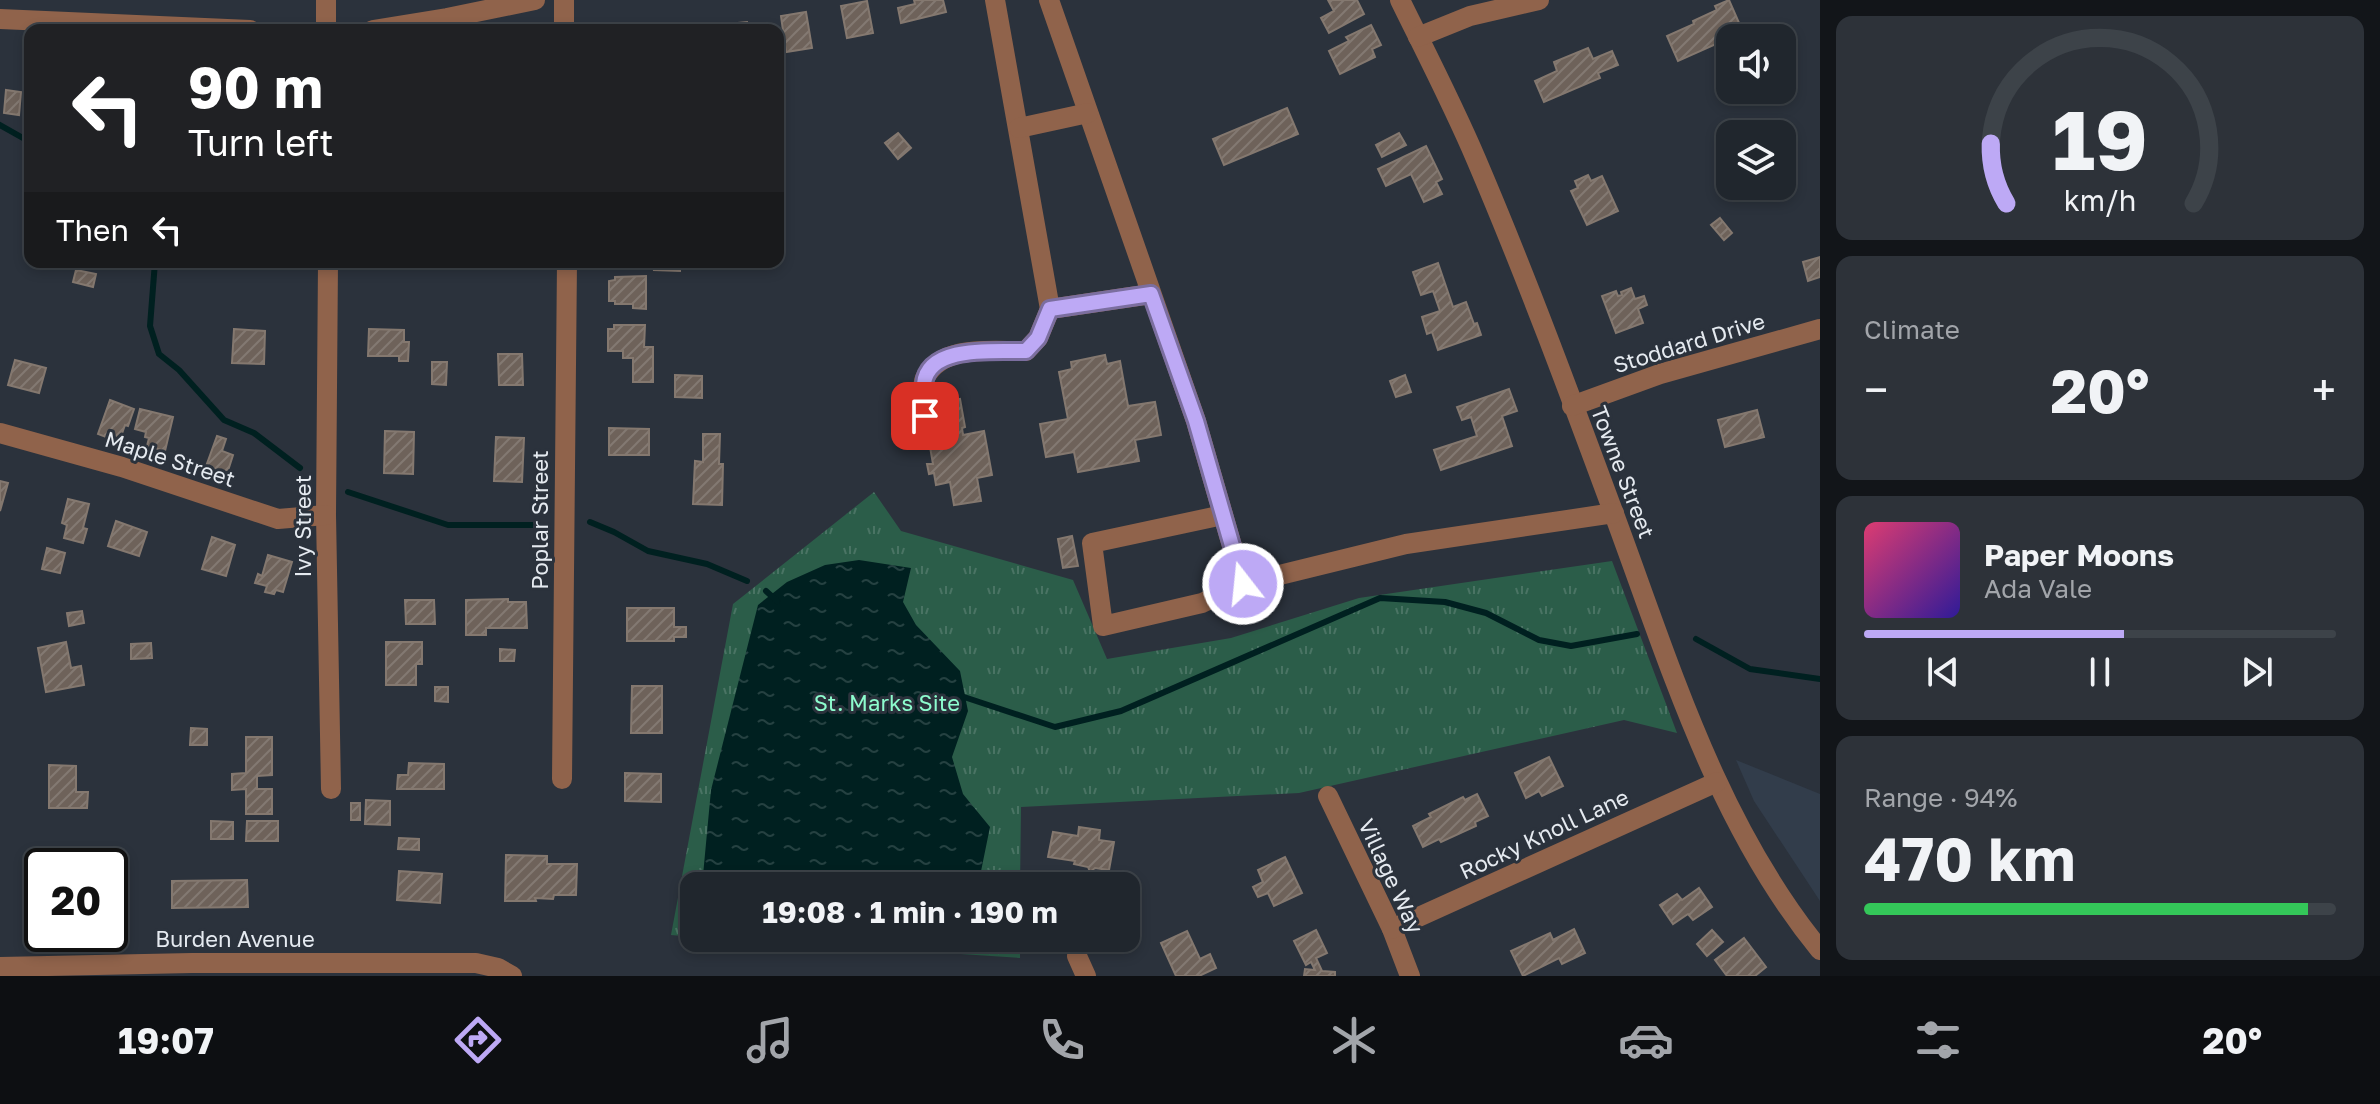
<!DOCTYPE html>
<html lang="en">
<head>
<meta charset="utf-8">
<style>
	body { margin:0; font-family:"Golos Text",sans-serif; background:#2d3239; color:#f1f3f6; height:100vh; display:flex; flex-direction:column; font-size:30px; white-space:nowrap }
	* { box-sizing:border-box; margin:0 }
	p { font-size:26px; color:#a2a5aa }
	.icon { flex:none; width:44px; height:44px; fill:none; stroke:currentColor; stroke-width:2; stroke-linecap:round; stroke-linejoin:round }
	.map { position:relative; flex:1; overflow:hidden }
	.side { display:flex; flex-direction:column; gap:16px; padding:16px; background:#121519; width:560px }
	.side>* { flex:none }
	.guide { position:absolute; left:24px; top:24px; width:760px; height:244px; border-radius:16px; box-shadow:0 4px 12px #0003,0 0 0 2px #3d4349; background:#202124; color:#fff; overflow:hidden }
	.fabs { position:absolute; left:1716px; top:24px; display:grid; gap:16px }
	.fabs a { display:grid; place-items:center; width:80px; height:80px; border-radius:16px; background:#20262d; box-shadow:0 4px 12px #0003,0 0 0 2px #3d4349; font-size:40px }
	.speed { position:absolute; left:24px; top:848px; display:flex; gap:16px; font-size:40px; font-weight:700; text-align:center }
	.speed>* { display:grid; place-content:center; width:104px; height:104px; border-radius:50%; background:#20262d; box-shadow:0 4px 12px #0003,0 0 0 2px #3d4349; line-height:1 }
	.speed .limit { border:4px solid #111; border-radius:12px; background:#fff; color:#111 }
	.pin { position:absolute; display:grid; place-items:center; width:68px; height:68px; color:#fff; margin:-34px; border-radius:16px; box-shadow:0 4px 12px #0006 }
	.me { position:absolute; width:88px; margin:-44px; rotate:344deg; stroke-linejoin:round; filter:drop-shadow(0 0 6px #0008) }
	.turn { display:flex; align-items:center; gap:28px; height:168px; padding:0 32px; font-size:36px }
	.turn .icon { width:104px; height:104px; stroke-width:2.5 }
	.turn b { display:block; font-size:56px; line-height:68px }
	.then { display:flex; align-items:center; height:76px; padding:0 32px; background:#0003; gap:16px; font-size:30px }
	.big { font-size:60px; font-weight:700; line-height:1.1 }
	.side .tile { flex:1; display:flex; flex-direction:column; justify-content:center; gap:12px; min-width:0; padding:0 28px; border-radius:16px; background:#2d3239 }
	.side .dial { align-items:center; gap:0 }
	.dial svg { height:208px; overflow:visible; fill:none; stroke:#3d4349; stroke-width:7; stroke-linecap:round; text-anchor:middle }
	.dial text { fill:#f1f3f6; stroke:none }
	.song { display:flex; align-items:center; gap:24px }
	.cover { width:96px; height:96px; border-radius:12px; background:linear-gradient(135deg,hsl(340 70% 55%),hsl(250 70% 35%)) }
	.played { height:8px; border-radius:4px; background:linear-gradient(90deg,#bda9f5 55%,#3d4349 55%) }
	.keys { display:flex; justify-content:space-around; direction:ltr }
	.heat { display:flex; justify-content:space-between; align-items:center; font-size:44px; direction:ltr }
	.charge { height:12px; border-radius:6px; background:linear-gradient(90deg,#34c759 94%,#3d4349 0) }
	.trip { position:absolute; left:680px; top:872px; width:460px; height:80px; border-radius:16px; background:#20262d; box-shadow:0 4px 12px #0003,0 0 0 2px #3d4349; font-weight:700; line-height:80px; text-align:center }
	.menu { display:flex; height:128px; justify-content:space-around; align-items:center; background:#0d0f12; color:#a2a5aa }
	.menu .icon { width:56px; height:56px }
	.menu .current { color:#bda9f5 }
	.menu b { font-size:36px; color:#f1f3f6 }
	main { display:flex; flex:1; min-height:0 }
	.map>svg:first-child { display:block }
	.built { fill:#323d4b }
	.grass { fill:url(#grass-tufts) }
	.water { fill:url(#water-ripples) }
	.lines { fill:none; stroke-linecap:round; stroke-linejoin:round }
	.stream { stroke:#002020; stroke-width:6 }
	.building { fill:url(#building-hatch); stroke:#84786f; stroke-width:2 }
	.minor { stroke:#90634b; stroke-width:20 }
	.route-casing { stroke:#7b6e9f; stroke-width:20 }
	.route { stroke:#bda9f5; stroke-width:14 }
	.labels { text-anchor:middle; stroke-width:6; stroke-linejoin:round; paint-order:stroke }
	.street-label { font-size:22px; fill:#e5eaf0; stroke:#2b323c }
	.park-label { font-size:22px; fill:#8dfcce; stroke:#2b323c }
</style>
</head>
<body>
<main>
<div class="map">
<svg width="1820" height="976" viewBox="0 0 1820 976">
	<defs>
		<pattern id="grass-tufts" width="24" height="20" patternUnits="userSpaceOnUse" patternTransform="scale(2)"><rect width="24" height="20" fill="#2b5d49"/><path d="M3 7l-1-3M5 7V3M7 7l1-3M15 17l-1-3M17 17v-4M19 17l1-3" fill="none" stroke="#4a7464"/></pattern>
		<pattern id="water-ripples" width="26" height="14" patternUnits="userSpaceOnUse" patternTransform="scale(2)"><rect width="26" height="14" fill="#002020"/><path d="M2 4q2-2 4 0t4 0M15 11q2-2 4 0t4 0" fill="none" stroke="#254141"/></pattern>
		<pattern id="building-hatch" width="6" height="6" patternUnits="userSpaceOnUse" patternTransform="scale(2)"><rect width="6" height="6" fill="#6e625a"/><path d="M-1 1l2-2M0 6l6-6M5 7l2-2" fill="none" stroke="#837972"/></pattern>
	</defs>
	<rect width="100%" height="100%" fill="#2b323c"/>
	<polygon class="built" points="1736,760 1820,794 1820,901 1754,801"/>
	<g class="grass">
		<polygon points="874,492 901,531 1073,580 1107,659 1231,638 1359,598 1612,561 1677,733 1624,720 1299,793 1021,807 1020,886 694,886 694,937 671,935 733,604"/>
		<polygon points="717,938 1020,938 1020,958"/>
	</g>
	<polygon class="water" points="859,560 911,568 903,602 916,625 960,671 968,711 952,757 963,794 990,827 978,886 702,886 711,790 758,605 787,582 825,565"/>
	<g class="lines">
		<g class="stream">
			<polyline points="0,125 30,142"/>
			<polyline points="155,262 150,326 159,354 179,370 224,420 254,433 300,468"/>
			<polyline points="348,492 448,525 538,525"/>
			<polyline points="590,522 614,532 648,551 707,564 747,581"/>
			<polyline points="766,591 777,601"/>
			<polyline points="1696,639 1750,669 1820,679"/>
			<polyline points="961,696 1055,727 1121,711 1380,598 1445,602 1486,613 1539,640 1571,646 1637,634"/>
		</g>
	</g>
	<g class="building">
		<polygon points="914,0 943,0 946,12 901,23 898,8 915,4"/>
		<polygon points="1328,0 1357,0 1364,14 1329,33 1321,18 1334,11"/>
		<polygon points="1729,0 1743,32 1678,61 1667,36 1694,24 1693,21 1717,10 1715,6"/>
		<polygon points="867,1 873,33 847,38 841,6"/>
		<polygon points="806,12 812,48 786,52 781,16"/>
		<polygon points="747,22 748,30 718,30 718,25"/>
		<polygon points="1371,25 1381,45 1372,49 1375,57 1340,74 1329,51 1349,41 1346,37"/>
		<polygon points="1588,48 1593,59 1612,51 1618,65 1598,73 1600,78 1544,102 1535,81 1557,71 1554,62"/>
		<polygon points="6,90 21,92 19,115 4,113"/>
		<polygon points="1287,108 1298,134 1224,165 1213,139"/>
		<polygon points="898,133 911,148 898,159 885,143"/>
		<polygon points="1399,133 1406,145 1382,157 1376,145"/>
		<polygon points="1426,146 1442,179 1436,182 1442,194 1424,202 1411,174 1386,186 1378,169"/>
		<polygon points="1588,175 1591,181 1602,176 1618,211 1587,225 1571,191 1578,188 1575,181"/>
		<polygon points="1720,218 1732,233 1724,240 1711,225"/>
		<polygon points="1820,257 1820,277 1808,281 1803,262"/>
		<polygon points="655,262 680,262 680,271 654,270"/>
		<polygon points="1438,263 1453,307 1466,302 1474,324 1477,323 1481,335 1438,350 1432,332 1427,334 1422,317 1440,311 1433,291 1421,295 1413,272"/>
		<polygon points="76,270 96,274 93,287 73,282"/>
		<polygon points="646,276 646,309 633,308 633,304 615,304 615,301 609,301 609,281 615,280 615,277"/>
		<polygon points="1631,288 1635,299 1644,296 1647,305 1638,309 1643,323 1616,333 1602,296 1616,291 1618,296 1622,295 1621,292"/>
		<polygon points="614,325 645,325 644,347 653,347 653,382 633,382 633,358 623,358 623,351 608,351 608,329 614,329"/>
		<polygon points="234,329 265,331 264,364 232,363"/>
		<polygon points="369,329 404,330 404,342 409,342 408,361 399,361 399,356 368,356"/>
		<polygon points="498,354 522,354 523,385 499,385"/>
		<polygon points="1105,355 1107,364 1120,361 1128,406 1155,402 1161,435 1135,440 1139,461 1078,472 1074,452 1046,457 1040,424 1068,419 1059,372 1072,369 1071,362"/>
		<polygon points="15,360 46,368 39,393 8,385"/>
		<polygon points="432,362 447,362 446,385 432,384"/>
		<polygon points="675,375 702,376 702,398 675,397"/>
		<polygon points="1405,375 1411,392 1396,397 1390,381"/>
		<polygon points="1509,389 1517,411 1502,416 1512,446 1441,470 1434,450 1477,436 1471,417 1462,420 1457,407"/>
		<polygon points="960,399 965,427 962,428 963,435 984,431 992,475 977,478 981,501 954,505 950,482 936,485 934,473 929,474 927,464 933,464 929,441 947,438 945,431 941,432 936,403"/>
		<polygon points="110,400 134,409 128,426 125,425 119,442 98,434"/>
		<polygon points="140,409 173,417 165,451 147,446 149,438 145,437 146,432 135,429"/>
		<polygon points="1757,410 1764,437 1725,447 1718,420"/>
		<polygon points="609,428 649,429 649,455 609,455"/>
		<polygon points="385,431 414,432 413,474 384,473"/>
		<polygon points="703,434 720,434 719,464 723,464 722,505 693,504 695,461 703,462"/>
		<polygon points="217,436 226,439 222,451 233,455 225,480 204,472"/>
		<polygon points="496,437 524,438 522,482 494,481"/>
		<polygon points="0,481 8,483 0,511"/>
		<polygon points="68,499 89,504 83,528 87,529 83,543 64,538 67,525 62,523"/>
		<polygon points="116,521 147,532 139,556 108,546"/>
		<polygon points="1072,536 1078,566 1063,568 1058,539"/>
		<polygon points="212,537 235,545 226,576 202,569"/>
		<polygon points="47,548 65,553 60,573 42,569"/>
		<polygon points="268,555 292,562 283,592 276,590 274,594 265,592 267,586 255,583 258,574 262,576"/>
		<polygon points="508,599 508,602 526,602 527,628 486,628 486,635 466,635 466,600"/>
		<polygon points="405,600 434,600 435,624 406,624"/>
		<polygon points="627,608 674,608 674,627 686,627 686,637 674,637 674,641 627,641"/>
		<polygon points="82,611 84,623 69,626 67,613"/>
		<polygon points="66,642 71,668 81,666 84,685 46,692 38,648"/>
		<polygon points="386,642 422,642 422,664 416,664 416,685 386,685"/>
		<polygon points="151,643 152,658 131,659 131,644"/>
		<polygon points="500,649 515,650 514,661 500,661"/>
		<polygon points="632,686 662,686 662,733 631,733"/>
		<polygon points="435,687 448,687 448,702 435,701"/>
		<polygon points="191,728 207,729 207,745 190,745"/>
		<polygon points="246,737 272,737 272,775 257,776 257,789 272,789 272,814 246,814 246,789 232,790 232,774 246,773"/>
		<polygon points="1549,757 1563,786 1542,796 1539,791 1526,798 1515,773"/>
		<polygon points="409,763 444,764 444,789 397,789 398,775 408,775"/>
		<polygon points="49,765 76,766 76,792 88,792 87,808 49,808"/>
		<polygon points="625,773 661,774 661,802 625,801"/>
		<polygon points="1477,794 1488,816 1475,822 1476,826 1441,842 1439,839 1423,847 1413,826 1431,817 1429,814 1463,797 1465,800"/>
		<polygon points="366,800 390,801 390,825 365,824"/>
		<rect x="351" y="803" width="9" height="17"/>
		<polygon points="211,821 233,822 233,839 211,839"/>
		<polygon points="247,821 278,821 278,841 246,841"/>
		<polygon points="1079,827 1100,830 1099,840 1114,842 1109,870 1095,868 1090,872 1088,867 1074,864 1075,861 1048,857 1053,832 1078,836"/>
		<polygon points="399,838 419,839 419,850 398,849"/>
		<polygon points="506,855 547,856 547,864 577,864 576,895 554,895 553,899 535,898 536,901 505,901"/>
		<polygon points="1285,857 1302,893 1274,906 1268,893 1258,897 1253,887 1263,882 1258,870"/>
		<polygon points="399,871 442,874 440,903 397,900"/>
		<rect x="110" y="879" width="5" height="31"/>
		<polygon points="247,880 248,907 172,908 172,881"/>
		<polygon points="1699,888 1712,907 1693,920 1688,914 1673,924 1660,905 1677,894 1682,900"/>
		<polygon points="1574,929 1585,953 1562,964 1559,958 1523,976 1511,951 1550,933 1553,940"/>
		<polygon points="1316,930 1327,953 1316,958 1322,971 1335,972 1335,976 1304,976 1305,969 1315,970 1311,962 1306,965 1294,941"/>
		<polygon points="1712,930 1723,942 1707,956 1697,944"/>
		<polygon points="1187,931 1200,959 1210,954 1216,968 1199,976 1176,976 1161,943"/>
		<polygon points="1744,938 1766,967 1755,976 1727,976 1715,960"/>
	</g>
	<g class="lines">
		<g class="minor">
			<polyline points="564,0 564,30"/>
			<polyline points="995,0 1050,309 1151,294"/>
			<polyline points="1049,0 1196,421 1243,584"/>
			<path d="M1400,0C1426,53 1453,105 1476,159C1526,276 1570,395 1614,514C1670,665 1717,824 1820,950"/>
			<polyline points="0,19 250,30"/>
			<polyline points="326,30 326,0"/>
			<polyline points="373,30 447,18 535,0"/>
			<polyline points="1418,37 1470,16 1539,0"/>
			<polyline points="1019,128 1088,113"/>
			<polyline points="328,262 326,515 331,789"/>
			<polyline points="1572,406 1660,374 1820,329"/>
			<path d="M925,416C925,405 921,388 925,378C942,343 994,352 1026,351L1038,338L1050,309"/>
			<polyline points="0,433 122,467 278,519 326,515"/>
			<polyline points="1223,515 1092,543 1103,626 1202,603 1243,584 1406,544 1614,513"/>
			<polyline points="562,779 567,262"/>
			<polyline points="1328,796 1392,929 1410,976"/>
			<polyline points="1392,929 1717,782"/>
			<polyline points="1077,956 1086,976"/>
			<polyline points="0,967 192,963 476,963 498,968 512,976"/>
		</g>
	</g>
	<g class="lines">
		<g class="route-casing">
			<path id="route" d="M925,416C925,406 923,394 924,384C928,344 997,352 1026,351L1038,338L1050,309L1151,294L1196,421L1243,584"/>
		</g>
		<use href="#route" class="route"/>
	</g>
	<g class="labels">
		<g class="street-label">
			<text transform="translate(1689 343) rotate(-17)" y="8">Stoddard Drive</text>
			<text transform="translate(170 459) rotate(18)" y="8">Maple Street</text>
			<text transform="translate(1623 472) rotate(69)" y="8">Towne Street</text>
			<text transform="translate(540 520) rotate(-90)" y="8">Poplar Street</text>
			<text transform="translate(303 526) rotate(-90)" y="8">Ivy Street</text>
			<text transform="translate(1544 834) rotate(-25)" y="8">Rocky Knoll Lane</text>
			<text transform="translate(1391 876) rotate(65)" y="8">Village Way</text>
			<text x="235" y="947">Burden Avenue</text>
		</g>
		<g class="park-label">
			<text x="887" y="711">St. Marks Site</text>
		</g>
	</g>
</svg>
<div class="fabs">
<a><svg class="icon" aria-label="sound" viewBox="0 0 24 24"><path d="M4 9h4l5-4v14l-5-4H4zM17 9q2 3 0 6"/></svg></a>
<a><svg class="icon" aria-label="layers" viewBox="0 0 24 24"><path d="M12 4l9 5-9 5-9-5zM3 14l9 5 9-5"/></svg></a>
</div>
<div class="speed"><div class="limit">20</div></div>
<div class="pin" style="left:925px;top:416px;background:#d93025"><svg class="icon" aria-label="arrive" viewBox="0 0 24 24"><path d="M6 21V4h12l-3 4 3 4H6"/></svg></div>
<svg class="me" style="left:1243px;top:584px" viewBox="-20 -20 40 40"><circle r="17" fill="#bda9f5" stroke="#fff" stroke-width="3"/><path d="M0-11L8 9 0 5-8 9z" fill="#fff"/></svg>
<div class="trip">19:08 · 1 min · 190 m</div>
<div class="guide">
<div class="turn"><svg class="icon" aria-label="left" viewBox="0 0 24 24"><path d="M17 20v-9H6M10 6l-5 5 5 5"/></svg><div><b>90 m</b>Turn left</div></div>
<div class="then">Then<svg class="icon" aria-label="left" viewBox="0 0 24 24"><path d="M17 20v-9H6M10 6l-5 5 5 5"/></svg></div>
</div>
</div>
<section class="side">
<div class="tile dial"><svg viewBox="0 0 100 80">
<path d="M14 69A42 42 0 1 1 86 69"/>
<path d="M14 69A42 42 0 0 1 8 46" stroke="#bda9f5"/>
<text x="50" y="56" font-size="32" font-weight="700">19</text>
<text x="50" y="72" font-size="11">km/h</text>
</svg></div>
<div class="tile"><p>Climate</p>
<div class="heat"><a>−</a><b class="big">20°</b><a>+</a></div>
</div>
<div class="tile">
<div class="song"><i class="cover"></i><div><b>Paper Moons</b><p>Ada Vale</p></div></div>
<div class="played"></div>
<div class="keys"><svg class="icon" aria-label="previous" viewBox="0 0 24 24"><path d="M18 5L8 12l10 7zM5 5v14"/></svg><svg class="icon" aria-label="pause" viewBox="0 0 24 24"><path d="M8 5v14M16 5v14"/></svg><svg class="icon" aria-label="next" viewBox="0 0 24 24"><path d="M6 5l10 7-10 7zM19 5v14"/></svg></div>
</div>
<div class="tile"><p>Range · 94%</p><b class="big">470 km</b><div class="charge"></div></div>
</section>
</main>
<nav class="menu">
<b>19:07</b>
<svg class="icon current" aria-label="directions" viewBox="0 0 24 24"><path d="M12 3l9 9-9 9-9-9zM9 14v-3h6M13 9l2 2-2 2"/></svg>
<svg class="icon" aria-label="music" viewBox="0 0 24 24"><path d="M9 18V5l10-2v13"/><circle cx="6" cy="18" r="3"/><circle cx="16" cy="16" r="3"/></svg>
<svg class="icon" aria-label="phone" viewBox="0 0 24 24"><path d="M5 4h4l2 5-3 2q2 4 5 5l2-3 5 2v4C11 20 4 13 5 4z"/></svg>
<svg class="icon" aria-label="climate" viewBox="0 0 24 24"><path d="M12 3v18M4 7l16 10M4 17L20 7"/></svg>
<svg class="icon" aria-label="car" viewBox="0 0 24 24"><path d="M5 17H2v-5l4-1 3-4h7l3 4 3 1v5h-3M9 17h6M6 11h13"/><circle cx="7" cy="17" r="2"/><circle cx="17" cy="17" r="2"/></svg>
<svg class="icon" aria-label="filters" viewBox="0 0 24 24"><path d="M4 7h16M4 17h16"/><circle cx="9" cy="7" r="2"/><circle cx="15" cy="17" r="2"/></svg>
<b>20°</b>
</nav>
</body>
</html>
